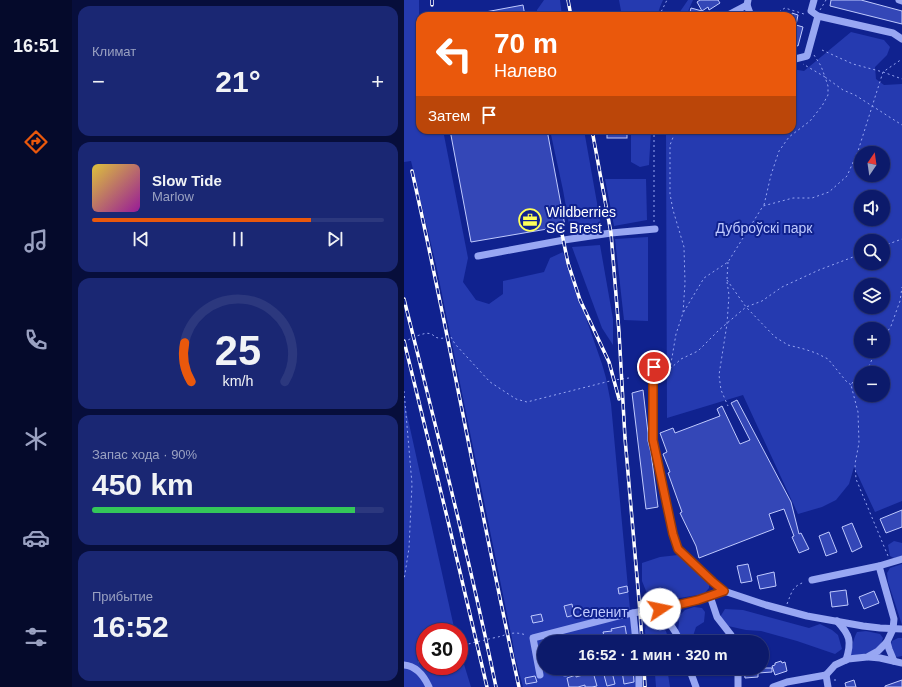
<!DOCTYPE html>
<html lang="ru">
<head>
<meta charset="utf-8">
<style>
	body { margin:0; font-family:Helvetica,sans-serif; background:#1a2773; color:#f1f3f6; height:100vh; display:flex; flex-direction:column; font-size:15px; white-space:nowrap }
	* { box-sizing:border-box; margin:0 }
	p { font-size:13px; color:#9aa1c1 }
	.icon { flex:none; width:22px; height:22px; fill:none; stroke:currentColor; stroke-width:2; stroke-linecap:round; stroke-linejoin:round }
	.map { position:relative; flex:1; overflow:hidden }
	.side { display:flex; flex-direction:column; gap:6px; padding:6px; background:#070e3b; width:332px }
	.side>* { flex:none }
	.top-card { position:absolute; left:12px; top:12px; width:380px; height:122px; border-radius:12px; box-shadow:0 1px 3px #0004,0 0 0 1px #2c387e; background:#ea580c; color:#fff; overflow:hidden }
	.needle { width:26px; rotate:13deg }
	.controls { position:absolute; left:450px; top:146px; display:grid; gap:8px }
	.controls a { display:grid; place-items:center; width:36px; height:36px; border-radius:50%; background:#0c1a6b; box-shadow:0 1px 3px #0004,0 0 0 1px #2c387e; font-size:20px }
	.speed { position:absolute; left:12px; top:623px; display:flex; gap:8px; font-size:20px; font-weight:700; text-align:center }
	.speed>* { display:grid; place-content:center; width:52px; height:52px; border-radius:50%; background:#0c1a6b; box-shadow:0 1px 3px #0004,0 0 0 1px #2c387e; line-height:1 }
	.speed .limit { border:6px solid #d22; background:#fff; color:#111 }
	.pin { position:absolute; display:grid; place-items:center; width:34px; height:34px; color:#fff; margin:-17px; border:2px solid #fff; border-radius:50%; box-shadow:0 1px 4px #0007 }
	.me { position:absolute; width:44px; margin:-22px; rotate:79deg; stroke-linejoin:round; filter:drop-shadow(0 0 3px #0008) }
	.turn { display:flex; align-items:center; gap:14px; height:84px; padding:0 12px; font-size:18px }
	.turn .icon { width:52px; height:52px; stroke-width:2.5 }
	.turn b { display:block; font-size:28px; line-height:34px }
	.then { display:flex; align-items:center; height:38px; padding:0 12px; background:#0003; gap:8px; font-size:15px }
	.big { font-size:30px; font-weight:700; line-height:1.1 }
	.side .widget { flex:1; display:flex; flex-direction:column; justify-content:center; gap:6px; min-width:0; padding:0 14px; border-radius:12px; background:#1a2773 }
	.side .dial { align-items:center; gap:0 }
	.dial svg { height:104px; overflow:visible; fill:none; stroke:#2c387e; stroke-width:7; stroke-linecap:round; text-anchor:middle }
	.dial text { fill:#f1f3f6; stroke:none }
	.song { display:flex; align-items:center; gap:12px }
	.cover { width:48px; height:48px; border-radius:6px; background:linear-gradient(135deg,hsl(50 70% 55%),hsl(300 70% 35%)) }
	.played { height:4px; border-radius:2px; background:linear-gradient(90deg,#ea580c 75%,#2c387e 75%) }
	.keys { display:flex; justify-content:space-around; direction:ltr }
	.heat { display:flex; justify-content:space-between; align-items:center; font-size:22px; direction:ltr }
	.charge { height:6px; border-radius:3px; background:linear-gradient(90deg,#34c759 90%,#2c387e 0) }
	.trip { position:absolute; left:133px; top:635px; width:232px; height:40px; border-radius:20px; background:#0c1a6b; box-shadow:0 1px 3px #0004,0 0 0 1px #2c387e; font-weight:700; line-height:40px; text-align:center }
	main { display:flex; flex:1; min-height:0 }
	.dock { display:flex; flex-direction:column; width:72px; justify-content:space-around; align-items:center; background:#050a2b; color:#9aa1c1 }
	.dock .icon { width:28px; height:28px }
	.dock .selected { color:#ea580c }
	.dock b { font-size:18px; color:#f1f3f6 }
	.map>svg:first-child { display:block }
	.green { fill:#253ab0; fill-rule:evenodd }
	.building { fill:#3447b7; stroke:#c0cafe }
	.lines { fill:none; stroke-linecap:round; stroke-linejoin:round }
	.path { stroke:#98a7f3; stroke-width:1; stroke-dasharray:2 3; stroke-linecap:butt }
	.minor { stroke:#98a7f3; stroke-width:7 }
	.rail-casing { stroke:#fff; stroke-width:3.5 }
	.rail { stroke:#10228f; stroke-width:2; stroke-dasharray:6; stroke-linecap:butt }
	.route-casing { stroke:#983908; stroke-width:10 }
	.route { stroke:#ea580c; stroke-width:7 }
	.labels { text-anchor:middle; stroke-width:4; stroke-linejoin:round; paint-order:stroke }
	.poi-label { font-size:14px; fill:#fff; stroke:#10228f; text-anchor:start }
	.park-label { font-size:14px; fill:#c0cafe; stroke:#10228f }
</style>
</head>
<body>
<main>
<nav class="dock">
<b>16:51</b>
<svg class="icon selected" aria-label="directions" viewBox="0 0 24 24"><path d="M12 3l9 9-9 9-9-9zM9 14v-3h6M13 9l2 2-2 2"/></svg>
<svg class="icon" aria-label="music" viewBox="0 0 24 24"><path d="M9 18V5l10-2v13"/><circle cx="6" cy="18" r="3"/><circle cx="16" cy="16" r="3"/></svg>
<svg class="icon" aria-label="phone" viewBox="0 0 24 24"><path d="M5 4h4l2 5-3 2q2 4 5 5l2-3 5 2v4C11 20 4 13 5 4z"/></svg>
<svg class="icon" aria-label="climate" viewBox="0 0 24 24"><path d="M12 3v18M4 7l16 10M4 17L20 7"/></svg>
<svg class="icon" aria-label="car" viewBox="0 0 24 24"><path d="M5 17H2v-5l4-1 3-4h7l3 4 3 1v5h-3M9 17h6M6 11h13"/><circle cx="7" cy="17" r="2"/><circle cx="17" cy="17" r="2"/></svg>
<svg class="icon" aria-label="filters" viewBox="0 0 24 24"><path d="M4 7h16M4 17h16"/><circle cx="9" cy="7" r="2"/><circle cx="15" cy="17" r="2"/></svg>
</nav>
<section class="side">
<div class="widget"><p>Климат</p>
<div class="heat"><a>−</a><b class="big">21°</b><a>+</a></div>
</div>
<div class="widget">
<div class="song"><i class="cover"></i><div><b>Slow Tide</b><p>Marlow</p></div></div>
<div class="played"></div>
<div class="keys"><svg class="icon" aria-label="previous" viewBox="0 0 24 24"><path d="M18 5L8 12l10 7zM5 5v14"/></svg><svg class="icon" aria-label="pause" viewBox="0 0 24 24"><path d="M8 5v14M16 5v14"/></svg><svg class="icon" aria-label="next" viewBox="0 0 24 24"><path d="M6 5l10 7-10 7zM19 5v14"/></svg></div>
</div>
<div class="widget dial"><svg viewBox="0 0 100 80">
<path d="M14 69A42 42 0 1 1 86 69"/>
<path d="M14 69A42 42 0 0 1 9 39" stroke="#ea580c"/>
<text x="50" y="56" font-size="32" font-weight="700">25</text>
<text x="50" y="72" font-size="11">km/h</text>
</svg></div>
<div class="widget"><p>Запас хода · 90%</p><b class="big">450 km</b><div class="charge"></div></div>
<div class="widget"><p>Прибытие</p><b class="big">16:52</b></div>
</section>
<div class="map">
<svg width="498" height="687" viewBox="0 0 498 687">
	<rect width="100%" height="100%" fill="#10228f"/>
	<g class="green">
		<polygon points="0,0 15,0 16,130 39,130 64,258 59,282 72,300 85,304 99,294 99,281 140,272 146,258 159,252 198,364 202,378 207,404 229,642 140,642 140,668 231,668 233,687 119,687 110,653 110,649 32,265 7,161 0,162"/>
		<polygon points="140,0 156,0 158,16 133,16 133,10"/>
		<polygon points="215,0 259,0 256,7 253,16 218,16"/>
		<polygon points="284,0 289,0 285,9 283,16 273,16"/>
		<path d="M447,32L480,40L486,47L483,55L471,67L472,79L480,85L498,84V501L471,512L450,467L445,484L432,500L418,507L394,514L339,395L263,418L262,130H388V69L400,71ZM457,153H479V175H457ZM457,197H479V219H457ZM457,241H479V263H457ZM457,285H479V307H457ZM457,329H479V351H457ZM457,373H479V395H457Z"/>
		<polygon points="146,130 180,130 198,231 167,236 159,190"/>
		<polygon points="227,130 247,130 245,165 236,167 227,162"/>
		<polygon points="201,179 242,179 243,220 210,226"/>
		<polygon points="244,237 244,321 220,320 211,239"/>
		<polygon points="196,245 209,319 209,345 198,328 168,247"/>
		<polygon points="0,401 51,632 21,632 21,666 55,666 55,648 67,687 0,687"/>
		<polygon points="490,541 498,543 498,556 490,558 486,556 484,545"/>
		<polygon points="274,555 305,583 305,588 300,594 257,601 244,596 238,581 238,563 256,557"/>
		<polygon points="498,564 498,625 484,582 483,573 486,568"/>
		<path d="M290,607L298,608L301,612L300,622L292,627L288,639C283,642 281,643 277,640L274,631L275,622L274,617L281,610Z"/>
		<polygon points="321,609 339,610 405,628 416,624 428,630 434,635 438,649 431,654 393,641 357,631 342,630 324,626 316,617"/>
		<polygon points="250,621 262,631 265,642 242,642 241,631 242,623"/>
		<path d="M462,631L476,634L479,638C478,641 477,645 474,647C467,653 457,655 448,656L446,653C449,646 449,639 453,632Z"/>
		<polygon points="494,638 498,638 498,656 493,657 488,654 486,647 488,641"/>
		<polygon points="248,668 263,668 266,687 252,687 251,674"/>
	</g>
	<g class="building">
		<polygon points="296,0 314,0 316,3 305,10 304,7 298,11 293,2"/>
		<polygon points="427,0 457,0 498,11 498,24 426,6"/>
		<polygon points="119,5 121,16 76,16 76,13"/>
		<polygon points="287,8 298,11 297,16 285,16"/>
		<polygon points="388,13 394,15 392,25 399,27 394,46 388,44"/>
		<polygon points="46,130 143,130 161,226 67,242"/>
		<rect x="203" y="130" width="20" height="8"/>
		<polygon points="239,390 244,433 244,441 247,453 254,507 242,509 228,393"/>
		<polygon points="333,400 387,502 395,534 397,533 405,549 395,553 388,537 390,536 380,509 365,514 370,529 295,558 292,546 276,513 278,512 264,473 266,472 259,454 263,452 256,433 269,428 271,433 316,416 313,409 318,406 336,444 346,440 327,403"/>
		<polygon points="498,510 498,527 482,533 476,519"/>
		<polygon points="448,523 458,547 448,552 438,527"/>
		<polygon points="425,532 433,552 422,556 415,536"/>
		<polygon points="344,564 348,581 337,583 333,566"/>
		<polygon points="370,572 372,586 356,589 353,576"/>
		<polygon points="223,586 224,592 215,594 214,588"/>
		<polygon points="442,590 444,605 428,607 426,592"/>
		<polygon points="470,591 475,603 460,609 455,597"/>
		<polygon points="168,604 170,615 163,617 160,606"/>
		<polygon points="137,614 139,621 129,623 127,616"/>
		<polygon points="221,626 223,638 220,639 221,641 210,642 209,638 201,640 199,632 208,631 207,629"/>
		<polygon points="377,661 378,663 381,662 383,671 371,675 368,666 371,665 371,663"/>
		<polygon points="340,668 368,668 368,672 354,673 354,677 341,678"/>
		<polygon points="229,669 230,682 220,684 218,671"/>
		<polygon points="189,672 193,686 188,687 181,687 181,685 174,687 165,687 163,678 172,675 172,677"/>
		<polygon points="208,672 211,684 203,686 200,675"/>
		<polygon points="131,676 133,682 122,684 121,678"/>
		<polygon points="450,680 452,687 442,687 441,683"/>
		<polygon points="498,680 498,687 481,687 481,686"/>
	</g>
	<g class="lines">
		<g class="path">
			<polyline points="416,10 422,0"/>
			<polyline points="255,16 263,0"/>
			<polyline points="372,16 376,11 381,8 400,14"/>
			<polyline points="418,50 449,64 479,72 498,79"/>
			<polyline points="410,55 417,66 421,77 439,90 451,95 498,125"/>
			<polyline points="250,130 250,223"/>
			<polyline points="275,130 270,135 266,145 266,194 269,210 280,247 281,283 279,313"/>
			<polyline points="360,205 367,175 375,151 385,137 406,121 418,106 424,95 424,86 421,77 399,64"/>
			<polyline points="479,246 498,239"/>
			<polyline points="323,279 324,262"/>
			<polyline points="323,280 342,307 371,337 384,345 400,349 412,353 424,359 442,381 447,385"/>
			<polyline points="323,282 325,295 323,324 315,375 317,390 324,406"/>
			<polyline points="479,339 487,326 496,301 498,287"/>
			<path d="M0,342C6,339 21,331 27,334C30,335 31,338 35,338C39,339 43,337 47,337L51,344L86,382L112,399L123,402L210,380L225,378"/>
			<polyline points="472,351 464,368 454,374 447,385 454,412 455,443 451,464 452,479 484,556"/>
			<polyline points="266,369 277,359 294,351 315,330 342,307 358,301 378,287 415,270 457,254"/>
			<polyline points="256,374 266,369 272,334 279,313 300,278 324,262 359,206 389,198 408,198 425,192 443,176 454,151 479,72 498,59"/>
			<polyline points="0,391 8,484 5,548 0,580"/>
			<path d="M383,604C388,592 388,586 401,582"/>
			<path d="M55,647C66,643 77,641 89,638C102,636 107,630 122,635"/>
			<polyline points="14,662 21,658"/>
			<polyline points="431,681 431,676"/>
		</g>
		<g class="minor">
			<polyline points="344,0 343,5 347,16"/>
			<polyline points="410,0 407,11 414,16 489,33 498,39"/>
			<polyline points="495,0 498,1"/>
			<polyline points="322,16 343,5"/>
			<polyline points="388,58 391,59 403,56 414,16"/>
			<polyline points="74,256 160,240 207,233 251,229"/>
			<polyline points="250,367 249,378 249,440 269,534 274,549 309,582 320,591"/>
			<polyline points="408,580 475,566 498,559"/>
			<polyline points="306,596 313,617 327,635 331,642"/>
			<path d="M248,610C262,619 270,626 276,642"/>
			<polyline points="229,613 232,642"/>
			<path d="M433,621C446,635 448,641 442,660"/>
			<polyline points="483,642 485,649 490,661"/>
			<polyline points="465,657 476,658 498,663"/>
			<path d="M0,665C13,666 20,676 25,687"/>
			<polyline points="235,668 235,687"/>
			<polyline points="285,668 292,687"/>
			<polyline points="334,668 334,687"/>
			<polyline points="161,673 180,668"/>
			<polyline points="136,675 129,638 218,615 279,604 306,596 320,591 362,605 403,616 459,626 476,628 498,629"/>
			<polyline points="422,675 431,665 444,659 463,657 474,651 483,642 489,629 490,619 475,566"/>
			<polyline points="422,675 424,687"/>
			<polyline points="369,687 383,682 422,675"/>
		</g>
		<g class="rail-casing">
			<g id="rail">
				<polyline points="28,0 28,5"/>
				<polyline points="164,0 167,16"/>
				<polyline points="188,130 207,233 215,332 221,438 236,612 238,642"/>
				<path d="M8,171C47,343 77,516 115,687"/>
				<polyline points="157,229 164,263 176,300 205,362 215,399"/>
				<path d="M0,299C32,428 65,557 92,687"/>
				<polyline points="0,341 44,521 83,687"/>
				<polyline points="240,668 241,687"/>
			</g>
		</g>
		<use href="#rail" class="rail"/>
	</g>
	<g class="lines">
		<g class="route-casing">
			<polyline id="route" points="250,367 249,378 249,440 269,534 274,549 309,582 320,591 294,600 256,609"/>
		</g>
		<use href="#route" class="route"/>
	</g>
	<defs>
		<g id="office-ring" transform="scale(1.15)"><circle r="9.5" fill="#10228f" stroke="#feff5a" stroke-width="1.5"/><path d="M-6-3h4V-5.5h4V-3h4V5H-6ZM-1-4.5V-3h2v-1.5ZM-6 0V1H6V0Z" fill="#feff5a"/></g>
	</defs>
	<g fill-rule="evenodd">
		<use href="#office-ring" x="126" y="220"/>
	</g>
	<g class="labels">
		<g class="poi-label">
			<text x="142" y="217">Wildberries<tspan x="142" dy="16">SC Brest</tspan></text>
		</g>
		<g class="park-label">
			<text x="360" y="233">Дуброўскі парк</text>
			<text x="196" y="617">Селенит</text>
		</g>
	</g>
</svg>
<div class="controls">
<a><svg class="needle" viewBox="-14 -14 28 28"><path d="M0-13l5 13h-10z" fill="#e53935"/><path d="M0 13l5-13h-10z" fill="#9aa1c1"/></svg></a>
<a><svg class="icon" aria-label="sound" viewBox="0 0 24 24"><path d="M4 9h4l5-4v14l-5-4H4zM17 9q2 3 0 6"/></svg></a>
<a><svg class="icon" aria-label="search" viewBox="0 0 24 24"><circle cx="10" cy="10" r="6"/><path d="M15 15l6 6"/></svg></a>
<a><svg class="icon" aria-label="layers" viewBox="0 0 24 24"><path d="M12 4l9 5-9 5-9-5zM3 14l9 5 9-5"/></svg></a>
<a>+</a>
<a>−</a>
</div>
<div class="speed"><div class="limit">30</div></div>
<div class="pin" style="left:250px;top:367px;background:#d93025"><svg class="icon" aria-label="arrive" viewBox="0 0 24 24"><path d="M6 21V4h12l-3 4 3 4H6"/></svg></div>
<svg class="me" style="left:256px;top:609px" viewBox="-20 -20 40 40"><circle r="19" fill="#fff"/><path d="M0-13L10 11 0 6-10 11z" fill="#ea580c"/></svg>
<div class="trip">16:52 · 1 мин · 320 m</div>
<div class="top-card">
<div class="turn"><svg class="icon" aria-label="left" viewBox="0 0 24 24"><path d="M17 20v-9H6M10 6l-5 5 5 5"/></svg><div><b>70 m</b>Налево</div></div>
<div class="then">Затем<svg class="icon" aria-label="arrive" viewBox="0 0 24 24"><path d="M6 21V4h12l-3 4 3 4H6"/></svg></div>
</div>
</div>
</main>
</body>
</html>
